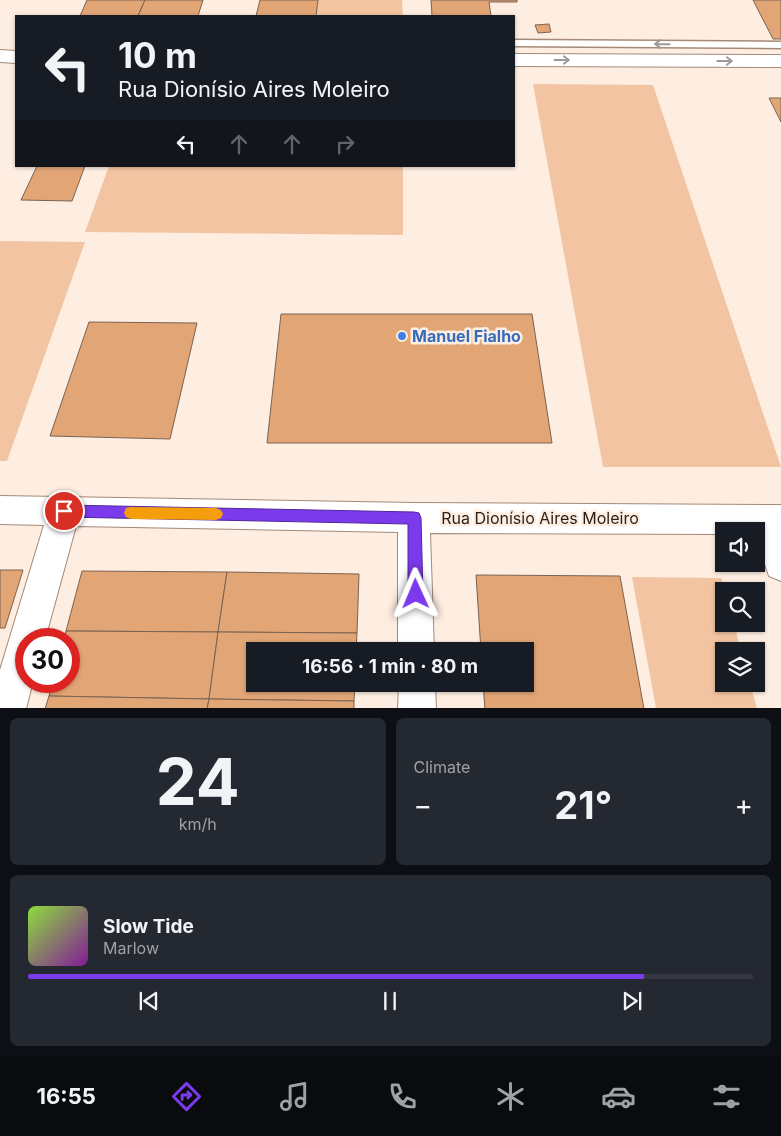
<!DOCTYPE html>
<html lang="en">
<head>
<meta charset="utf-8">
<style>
	body { margin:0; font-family:Inter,sans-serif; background:#242831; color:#f1f3f6; height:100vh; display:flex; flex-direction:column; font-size:19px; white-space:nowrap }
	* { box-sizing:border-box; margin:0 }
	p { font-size:16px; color:#9ea1a6 }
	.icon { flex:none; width:28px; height:28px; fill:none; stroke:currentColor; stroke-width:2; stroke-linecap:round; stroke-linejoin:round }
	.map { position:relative; height:708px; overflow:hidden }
	.drawer { display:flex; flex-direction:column; gap:10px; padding:10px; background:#0d0f14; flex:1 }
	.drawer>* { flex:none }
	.top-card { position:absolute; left:15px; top:15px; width:500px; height:152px; border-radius:0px; box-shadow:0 1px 4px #0004; background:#171b24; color:#f1f3f6; overflow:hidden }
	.fabs { position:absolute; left:715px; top:522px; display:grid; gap:10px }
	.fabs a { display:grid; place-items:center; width:50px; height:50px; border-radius:0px; background:#171b24; box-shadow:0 1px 4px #0004; font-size:25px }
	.speed { position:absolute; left:15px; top:628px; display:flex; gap:10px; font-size:25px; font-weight:700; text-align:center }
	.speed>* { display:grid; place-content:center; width:65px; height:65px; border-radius:50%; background:#171b24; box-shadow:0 1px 4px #0004; line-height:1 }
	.speed .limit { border:8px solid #d22; background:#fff; color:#111 }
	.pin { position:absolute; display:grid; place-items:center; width:42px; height:42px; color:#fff; margin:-21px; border:2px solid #fff; border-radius:50%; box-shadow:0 1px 5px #0007 }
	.me { position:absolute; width:55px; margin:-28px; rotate:359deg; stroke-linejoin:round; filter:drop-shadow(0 0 4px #0008) }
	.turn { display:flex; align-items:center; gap:18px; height:105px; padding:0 20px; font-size:22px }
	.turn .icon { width:65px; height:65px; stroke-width:2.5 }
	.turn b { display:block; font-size:35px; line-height:42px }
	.lanes { display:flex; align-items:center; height:48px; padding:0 20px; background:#0003; justify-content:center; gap:25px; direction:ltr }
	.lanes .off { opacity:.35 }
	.big { font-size:38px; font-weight:700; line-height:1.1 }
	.drawer .widget { flex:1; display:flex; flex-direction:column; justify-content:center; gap:8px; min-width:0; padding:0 18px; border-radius:8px; background:#242831 }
	.drawer .dial { align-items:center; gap:0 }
	.dial b { font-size:65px; line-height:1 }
	.song { display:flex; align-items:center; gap:15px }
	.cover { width:60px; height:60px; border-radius:8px; background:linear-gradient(135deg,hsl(90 70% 55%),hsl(290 70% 35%)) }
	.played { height:5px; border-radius:2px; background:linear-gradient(90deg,#7c3aed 85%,#363941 85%) }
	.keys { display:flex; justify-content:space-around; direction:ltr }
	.heat { display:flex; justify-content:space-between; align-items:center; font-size:28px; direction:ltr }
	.drawer .tiles { flex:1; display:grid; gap:10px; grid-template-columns:1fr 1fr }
	.widget:last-child { grid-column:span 2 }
	.trip { position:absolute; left:246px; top:642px; width:288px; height:50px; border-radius:0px; background:#171b24; box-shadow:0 1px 4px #0004; font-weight:700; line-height:50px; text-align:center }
	.dock { display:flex; height:80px; justify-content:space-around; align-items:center; background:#090b0e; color:#9ea1a6 }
	.dock .icon { width:35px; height:35px }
	.dock .current { color:#7c3aed }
	.dock b { font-size:22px; color:#f1f3f6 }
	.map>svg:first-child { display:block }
	.green { fill:#f2c4a1 }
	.building { fill:#e1a576; stroke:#7b6351 }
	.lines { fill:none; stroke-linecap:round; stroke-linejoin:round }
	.lane-casing { stroke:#a48a77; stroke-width:3 }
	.street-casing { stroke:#a48a77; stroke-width:2 }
	.lane { fill:#fff; fill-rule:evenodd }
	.street { fill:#fff; fill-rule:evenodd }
	.oneway { stroke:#9f9a97 }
	.route { fill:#7c3aed; stroke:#51269a }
	.slow { fill:#f59e0b }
	.shop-dot { fill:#3f7fe0; stroke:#feede1; stroke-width:2 }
	.labels { text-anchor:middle; stroke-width:5; stroke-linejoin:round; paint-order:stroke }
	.shop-label { font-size:16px; font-weight:bold; fill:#366cbe; stroke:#feede1; text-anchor:start }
	.street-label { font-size:16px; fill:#291f17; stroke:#feede1 }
</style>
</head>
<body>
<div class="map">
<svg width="781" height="709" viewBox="0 0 781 709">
	<rect width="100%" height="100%" fill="#feede1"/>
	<g class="green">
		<polygon points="318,0 402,0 403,16 316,16"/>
		<polygon points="533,84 653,85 781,467 603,467"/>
		<polygon points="109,166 403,166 403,235 85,232"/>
		<polygon points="0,241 85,242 7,461 0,461"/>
		<polygon points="632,577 721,578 725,591 724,624 734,624 741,651 724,651 724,684 750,684 757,708 656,708"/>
	</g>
	<g class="building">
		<polygon points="87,0 145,0 138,16 80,16"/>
		<polygon points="145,0 203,0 198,16 138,16"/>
		<polygon points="260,0 318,0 316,16 256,16"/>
		<polygon points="431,0 517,0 517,2 489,2 491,16 432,16"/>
		<polygon points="753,0 781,0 781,39 773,39"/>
		<polygon points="549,24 551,32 538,33 535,25"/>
		<polygon points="769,98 781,98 781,122"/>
		<polygon points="37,166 85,166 72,201 21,200"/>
		<polygon points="281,314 532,314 552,443 267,443"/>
		<polygon points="89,322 197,323 170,439 50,436"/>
		<polygon points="0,570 23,570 5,628 0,628"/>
		<polygon points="82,571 227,572 218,632 66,631"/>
		<polygon points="227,572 359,574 357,633 218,632"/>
		<polygon points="476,575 620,576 644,709 485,709 483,684 525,684 525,651 481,651"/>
		<polygon points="66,631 218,632 209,699 49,696 53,681 69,681 69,639 64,639"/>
		<polygon points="218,632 357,633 356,651 255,651 255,684 355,684 354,701 209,699"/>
		<polygon points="49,696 209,699 207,709 45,709"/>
		<polygon points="209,699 354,701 354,709 207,709"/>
	</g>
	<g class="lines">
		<g class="lane-casing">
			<polygon id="lane" points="514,40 781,42 781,48 514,46"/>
		</g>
		<g class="street-casing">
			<g id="street">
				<polygon points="0,50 16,51 16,63 0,62"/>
				<polygon points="514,54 781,55 781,67 514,66"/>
				<polygon points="0,496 414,503 781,505 781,581 769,576 756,538 756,531 724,531 724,534 430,533 434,651 398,651 398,532 76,526 45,639 26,639 26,681 33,681 26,709 0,709 0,670 44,525 0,524"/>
				<polygon points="399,684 435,684 436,709 398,709"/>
			</g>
		</g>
		<use href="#lane" class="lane"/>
		<use href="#street" class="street"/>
	</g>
	<defs><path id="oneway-shaft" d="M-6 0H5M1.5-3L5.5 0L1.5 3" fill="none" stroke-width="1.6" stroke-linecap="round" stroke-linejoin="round" transform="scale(1.25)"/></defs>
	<g class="oneway">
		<use href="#oneway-shaft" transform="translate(662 44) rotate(-179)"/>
		<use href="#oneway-shaft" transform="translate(562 60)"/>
		<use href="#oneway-shaft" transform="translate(725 61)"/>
	</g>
	<polygon class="route" points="64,505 414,512 419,513 421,518 423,594 420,599 416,601 411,599 408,594 408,524 64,517 60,515 58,511 60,507"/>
	<polygon class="slow" points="131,507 216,508 221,510 223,514 221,518 216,520 131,519 126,517 124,513 126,508"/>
	<circle class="shop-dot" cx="402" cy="336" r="5"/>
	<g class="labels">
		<g class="shop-label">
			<text x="412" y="342">Manuel Fialho</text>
		</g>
		<g class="street-label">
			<text x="540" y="524">Rua Dionísio Aires Moleiro</text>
		</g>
	</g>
</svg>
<div class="fabs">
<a><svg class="icon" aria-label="sound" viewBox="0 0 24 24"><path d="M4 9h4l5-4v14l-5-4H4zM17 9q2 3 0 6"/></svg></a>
<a><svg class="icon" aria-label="search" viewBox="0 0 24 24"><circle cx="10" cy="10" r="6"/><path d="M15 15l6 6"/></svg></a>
<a><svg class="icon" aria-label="layers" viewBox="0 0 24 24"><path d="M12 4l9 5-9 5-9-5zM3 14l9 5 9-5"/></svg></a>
</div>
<div class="speed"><div class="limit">30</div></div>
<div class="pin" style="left:64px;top:511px;background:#d93025"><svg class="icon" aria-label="arrive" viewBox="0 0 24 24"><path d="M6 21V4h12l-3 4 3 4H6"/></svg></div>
<svg class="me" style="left:416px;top:594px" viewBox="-20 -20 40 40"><path d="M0-17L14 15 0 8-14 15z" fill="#7c3aed" stroke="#fff" stroke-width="4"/></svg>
<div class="trip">16:56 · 1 min · 80 m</div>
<div class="top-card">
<div class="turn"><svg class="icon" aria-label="left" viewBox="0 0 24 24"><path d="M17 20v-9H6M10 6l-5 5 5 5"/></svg><div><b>10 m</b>Rua Dionísio Aires Moleiro</div></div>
<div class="lanes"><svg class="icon" aria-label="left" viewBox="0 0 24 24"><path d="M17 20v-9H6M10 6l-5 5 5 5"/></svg><svg class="icon off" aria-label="ahead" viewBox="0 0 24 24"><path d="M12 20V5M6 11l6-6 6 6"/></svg><svg class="icon off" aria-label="ahead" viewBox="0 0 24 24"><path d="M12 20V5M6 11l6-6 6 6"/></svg><svg class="icon off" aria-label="right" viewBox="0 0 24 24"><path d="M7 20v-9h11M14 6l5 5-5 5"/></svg></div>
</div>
</div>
<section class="drawer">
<div class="tiles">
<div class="widget dial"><b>24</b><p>km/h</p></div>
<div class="widget"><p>Climate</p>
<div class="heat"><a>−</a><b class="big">21°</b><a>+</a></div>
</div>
<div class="widget">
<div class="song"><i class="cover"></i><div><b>Slow Tide</b><p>Marlow</p></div></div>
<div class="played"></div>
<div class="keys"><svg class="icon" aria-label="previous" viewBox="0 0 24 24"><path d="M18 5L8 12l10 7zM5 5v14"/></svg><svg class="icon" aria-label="pause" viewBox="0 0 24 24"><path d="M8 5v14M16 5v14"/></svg><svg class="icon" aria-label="next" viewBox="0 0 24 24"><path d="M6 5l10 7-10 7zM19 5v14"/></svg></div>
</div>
</div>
</section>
<nav class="dock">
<b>16:55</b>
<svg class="icon current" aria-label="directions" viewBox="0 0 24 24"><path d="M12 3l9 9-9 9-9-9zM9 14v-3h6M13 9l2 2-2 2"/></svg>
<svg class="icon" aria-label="music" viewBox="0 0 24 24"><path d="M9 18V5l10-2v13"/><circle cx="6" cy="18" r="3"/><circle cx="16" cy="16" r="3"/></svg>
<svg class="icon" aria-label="phone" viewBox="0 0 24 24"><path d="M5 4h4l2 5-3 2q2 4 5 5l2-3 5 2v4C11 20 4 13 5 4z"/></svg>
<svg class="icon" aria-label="climate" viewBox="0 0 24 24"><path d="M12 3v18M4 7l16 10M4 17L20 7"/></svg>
<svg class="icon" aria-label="car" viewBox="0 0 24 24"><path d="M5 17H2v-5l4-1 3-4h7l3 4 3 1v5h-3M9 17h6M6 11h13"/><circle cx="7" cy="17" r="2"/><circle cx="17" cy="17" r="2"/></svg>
<svg class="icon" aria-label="filters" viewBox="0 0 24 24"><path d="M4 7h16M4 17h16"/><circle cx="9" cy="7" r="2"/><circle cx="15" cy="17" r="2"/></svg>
</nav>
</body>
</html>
